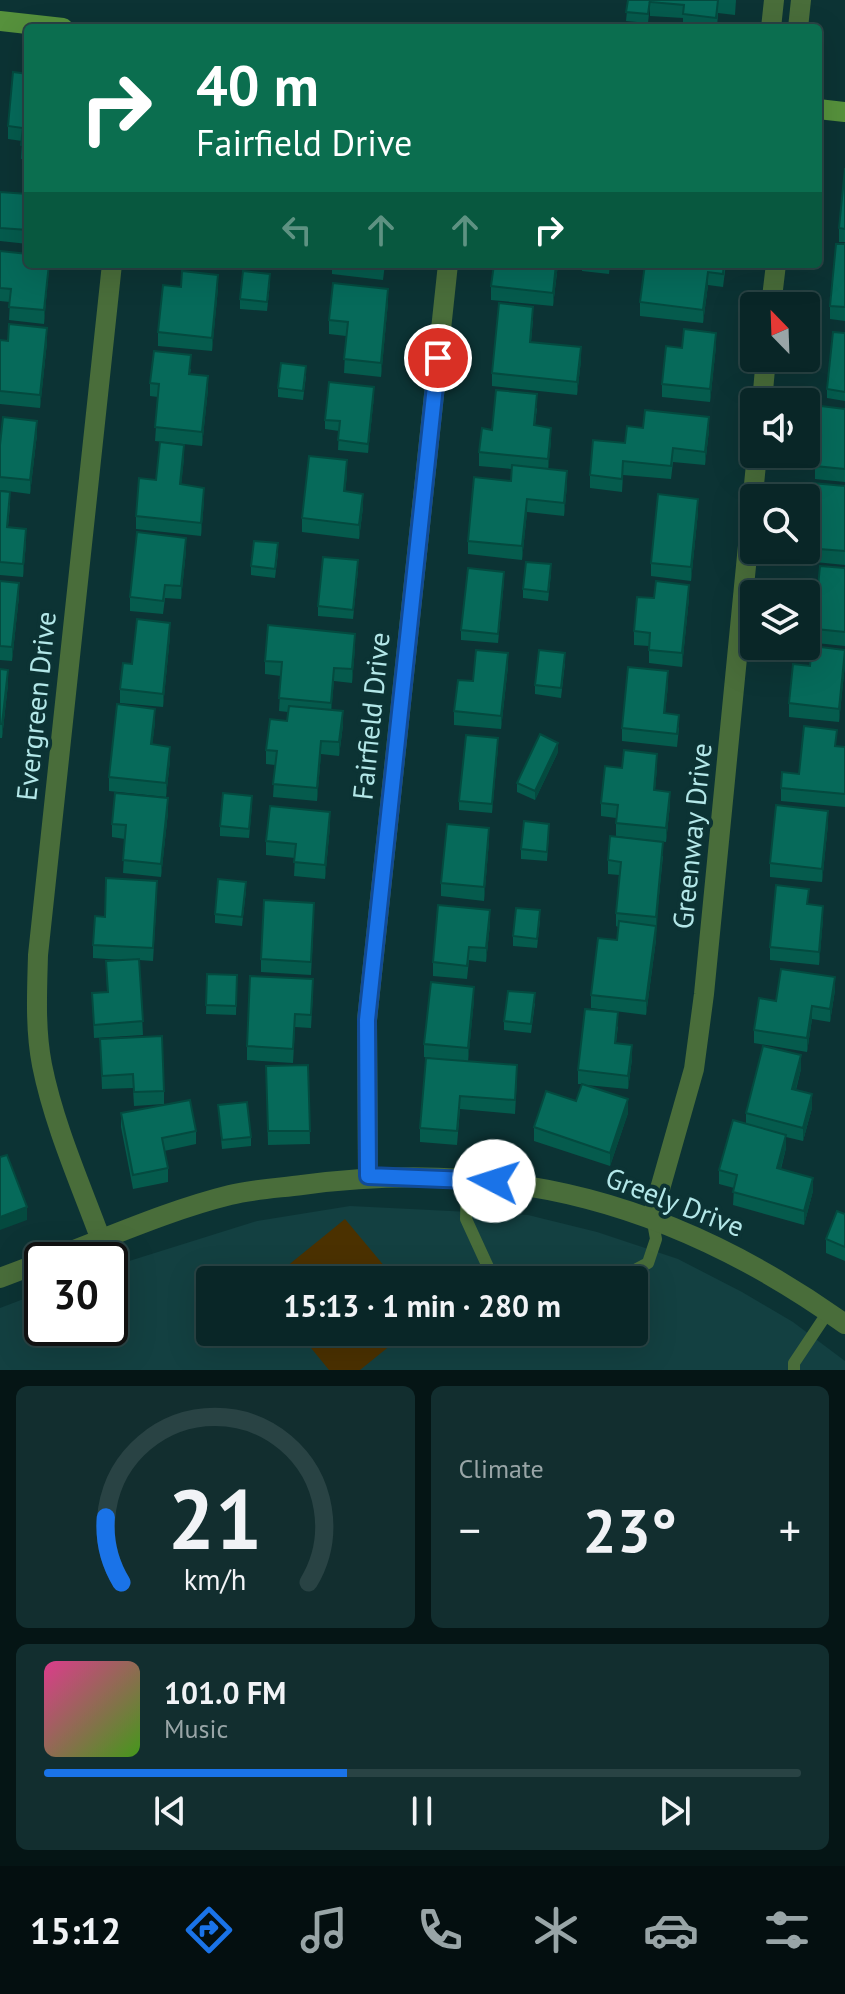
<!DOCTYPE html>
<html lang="en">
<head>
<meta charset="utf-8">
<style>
	body { margin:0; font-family:"PT Sans",sans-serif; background:#122e2f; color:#f1f3f6; height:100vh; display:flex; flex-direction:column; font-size:30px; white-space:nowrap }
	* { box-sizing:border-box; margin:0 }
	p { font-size:26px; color:#99a5a7 }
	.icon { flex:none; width:44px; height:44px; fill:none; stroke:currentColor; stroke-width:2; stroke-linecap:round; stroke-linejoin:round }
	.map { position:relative; height:1370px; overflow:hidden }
	.panel { display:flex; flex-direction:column; gap:16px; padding:16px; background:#051515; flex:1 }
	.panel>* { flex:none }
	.top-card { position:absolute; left:24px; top:24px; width:798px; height:244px; border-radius:8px; box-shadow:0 8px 32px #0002,0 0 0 2px #294344; background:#0b6e4f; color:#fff; overflow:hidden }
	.needle { width:52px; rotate:337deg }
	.tools { position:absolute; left:740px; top:292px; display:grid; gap:16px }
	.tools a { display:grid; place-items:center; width:80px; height:80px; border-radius:8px; background:#092627; box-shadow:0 8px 32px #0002,0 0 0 2px #294344; font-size:40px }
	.speed { position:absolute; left:24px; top:1242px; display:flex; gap:16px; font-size:40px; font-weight:700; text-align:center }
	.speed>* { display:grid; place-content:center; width:104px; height:104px; border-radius:50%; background:#092627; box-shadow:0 8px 32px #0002,0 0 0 2px #294344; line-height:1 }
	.speed .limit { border:4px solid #111; border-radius:12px; background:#fff; color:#111 }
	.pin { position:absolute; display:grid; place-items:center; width:68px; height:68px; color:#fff; margin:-34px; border:4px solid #fff; border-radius:50%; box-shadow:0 2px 8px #0007 }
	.me { position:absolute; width:88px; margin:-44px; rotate:275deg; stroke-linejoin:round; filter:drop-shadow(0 0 6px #0008) }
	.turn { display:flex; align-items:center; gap:28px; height:168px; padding:0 40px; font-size:36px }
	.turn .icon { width:104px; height:104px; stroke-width:2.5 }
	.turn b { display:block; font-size:56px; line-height:68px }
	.lanes { display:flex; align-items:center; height:76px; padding:0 40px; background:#0003; justify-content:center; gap:40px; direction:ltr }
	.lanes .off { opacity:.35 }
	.big { font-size:60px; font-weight:700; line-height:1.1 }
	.panel .tile { flex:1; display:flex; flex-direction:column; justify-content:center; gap:12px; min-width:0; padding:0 28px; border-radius:12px; background:#122e2f }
	.panel .dial { align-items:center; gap:0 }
	.dial svg { height:208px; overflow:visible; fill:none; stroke:#294344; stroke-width:7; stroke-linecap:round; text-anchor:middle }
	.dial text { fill:#f1f3f6; stroke:none }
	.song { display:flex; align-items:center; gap:24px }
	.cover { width:96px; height:96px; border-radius:12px; background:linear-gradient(135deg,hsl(330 70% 55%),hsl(100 70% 35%)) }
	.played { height:8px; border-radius:4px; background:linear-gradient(90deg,#1a73e8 40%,#294344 40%) }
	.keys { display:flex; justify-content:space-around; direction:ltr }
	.heat { display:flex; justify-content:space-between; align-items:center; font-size:44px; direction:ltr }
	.panel .tiles { flex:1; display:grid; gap:16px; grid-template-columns:1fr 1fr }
	.tile:last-child { grid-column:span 2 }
	.trip { position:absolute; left:196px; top:1266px; width:452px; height:80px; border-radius:8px; background:#092627; box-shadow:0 8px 32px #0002,0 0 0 2px #294344; font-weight:700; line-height:80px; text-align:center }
	.tab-bar { display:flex; height:128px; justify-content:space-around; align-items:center; background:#040f10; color:#99a5a7 }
	.tab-bar .icon { width:56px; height:56px }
	.tab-bar .selected { color:#1a73e8 }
	.tab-bar b { font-size:36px; color:#f1f3f6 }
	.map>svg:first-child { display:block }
	.built { fill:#134041; fill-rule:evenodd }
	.green { fill:#4b3100 }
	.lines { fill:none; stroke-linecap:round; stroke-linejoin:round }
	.service { stroke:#496d3a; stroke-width:12 }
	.minor { stroke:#496d3a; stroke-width:20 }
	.secondary { stroke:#56913c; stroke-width:20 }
	.wall { fill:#055b4d }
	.shaded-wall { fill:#044a3f }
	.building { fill:#066a5a; stroke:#044a3f; stroke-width:2 }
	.route-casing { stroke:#114b97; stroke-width:20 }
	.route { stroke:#1a73e8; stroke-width:14 }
	.labels { text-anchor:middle; stroke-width:8; stroke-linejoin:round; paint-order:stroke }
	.street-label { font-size:28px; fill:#b3e7e8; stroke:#0c3334 }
</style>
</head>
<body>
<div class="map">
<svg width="845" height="1370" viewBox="0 0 845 1370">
	<rect width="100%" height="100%" fill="#0c3334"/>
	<path class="built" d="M350,1206L528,1215L597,1232L678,1259L742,1292L793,1322L845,1361V1370H0V1308L42,1292V1328H110V1267L257,1221ZM210,1280H634V1332H210Z"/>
	<g class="green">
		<polygon points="345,1219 396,1280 270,1280"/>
		<polygon points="298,1332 407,1332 360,1370 329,1370"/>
	</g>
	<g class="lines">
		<g class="service">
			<polyline points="467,1177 466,1219 494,1280"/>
			<polyline points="616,1280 648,1263 656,1239 652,1217"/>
			<polyline points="794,1370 794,1363 828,1312"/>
		</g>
		<g class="minor">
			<polyline points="771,28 774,0"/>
			<polyline points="798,28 801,0"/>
			<polyline points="771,306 776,264"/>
			<polyline points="762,402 766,358"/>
			<polyline points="368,1176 367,1020 448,264"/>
			<polyline points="652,1217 694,1069 704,994 757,454"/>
			<path d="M101,1240C80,1183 54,1125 42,1065C35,1029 37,992 38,955L112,264"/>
			<path d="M48,1260C107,1238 169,1210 230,1195C254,1189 279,1188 302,1185C508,1157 677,1204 845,1324"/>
			<polyline points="0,1278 42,1262"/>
		</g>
		<g class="secondary">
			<polyline points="0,21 63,28"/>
			<polyline points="818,109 845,112"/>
		</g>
	</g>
	<g class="wall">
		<polygon points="628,0 736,0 735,15 718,13 717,28 683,28 683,18 650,16 650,4 648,23 626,21"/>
		<polygon points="28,74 28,159 21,159 22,141 8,139 8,126"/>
		<polygon points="845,168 845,242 839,242 839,228"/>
		<polygon points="0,192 28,194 28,244 0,241"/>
		<polygon points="845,244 845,321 830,319 830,306"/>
		<polygon points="0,251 49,264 44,324 9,320 10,302 0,301"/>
		<polygon points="192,264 224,264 223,267"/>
		<polygon points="332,264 385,264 383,280 332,274"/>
		<polygon points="558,264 553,306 491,300 491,286"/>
		<polygon points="582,264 610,264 609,274 582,271"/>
		<polygon points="726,264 723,287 708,285 703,323 640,316 640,302"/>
		<polygon points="270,283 267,311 240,309 240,299"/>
		<polygon points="181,287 218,288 212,351 158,346 158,332"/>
		<polygon points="388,302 381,377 344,373 346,336 329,334 329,320"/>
		<polygon points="533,320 531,342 581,360 577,395 492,386 492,373"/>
		<polygon points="845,333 845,401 827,398 827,389"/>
		<polygon points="0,340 47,342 40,408 0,404"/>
		<polygon points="716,346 710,402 662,397 662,384 682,348"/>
		<polygon points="191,369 190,374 208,389 202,446 155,441 158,397 150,396 150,383"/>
		<polygon points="306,376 303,400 278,397 278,388"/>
		<polygon points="374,396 368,453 338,450 339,431 325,429 325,420"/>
		<polygon points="537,408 535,426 551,441 548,469 567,485 564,516 527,512 522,560 468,554 468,541 511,481 512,469 479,466 479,452 492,430"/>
		<polygon points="845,409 845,482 815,479 815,466"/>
		<polygon points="643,428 709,430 705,465 673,462 671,479 623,475 622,492 590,488 590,475"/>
		<polygon points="37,434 30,494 0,490 0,445"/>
		<polygon points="184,458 181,485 204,501 201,536 136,529 136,516 156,480"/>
		<polygon points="347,474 345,492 363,507 359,539 302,532 302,518"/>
		<polygon points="845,486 845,565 805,561 806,542"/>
		<polygon points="0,491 10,506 8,527 26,543 23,577 0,575"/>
		<polygon points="698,512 691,581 651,576 651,563"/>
		<polygon points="186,551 181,599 165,598 163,614 130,611 130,597"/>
		<polygon points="278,553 275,578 251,575 251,566"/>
		<polygon points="845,568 845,646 806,642 806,596 817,597"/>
		<polygon points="358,570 353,619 318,616 318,606"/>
		<polygon points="551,574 548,601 523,598 523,589"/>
		<polygon points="0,581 19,596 12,661 0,660"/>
		<polygon points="504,581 498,643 461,640 461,630"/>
		<polygon points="689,598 682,667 649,663 649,646 634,645 634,631"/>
		<polygon points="170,636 163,707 120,703 120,689 132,664"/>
		<polygon points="355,648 352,683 334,681 331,710 343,725 339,756 321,754 317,801 273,797 275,765 266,764 266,750 287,721 288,712 279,711 281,676 265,674 265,661"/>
		<polygon points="565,663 561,698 535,694 535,685"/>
		<polygon points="845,664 839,722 789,717 789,703 810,666"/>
		<polygon points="508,666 501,729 454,725 454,711 473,681"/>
		<polygon points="0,669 8,684 2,738 0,738"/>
		<polygon points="668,685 665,713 679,728 677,747 622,741 622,728"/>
		<polygon points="155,722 152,745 170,760 166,797 109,791 109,777"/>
		<polygon points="837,746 845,747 845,807 781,801 781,788"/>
		<polygon points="498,747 492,813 459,810 459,801"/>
		<polygon points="558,752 535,800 517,792 517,783"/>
		<polygon points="657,767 655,790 670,805 666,842 616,836 616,818 601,816 601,803 622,768"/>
		<polygon points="252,805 249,838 220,836 220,826"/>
		<polygon points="168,812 161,877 123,873 125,839 112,837 112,824"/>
		<polygon points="828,824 822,882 770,877 770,863"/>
		<polygon points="330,826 325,879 294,876 295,858 266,855 266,841"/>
		<polygon points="549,833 547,861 521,859 521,849"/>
		<polygon points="489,841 484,901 441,896 441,883"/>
		<polygon points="663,856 656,926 656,940 646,1015 591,1008 591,995 617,940 618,927 616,926 616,913 619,875 608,874 608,860"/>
		<polygon points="246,891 242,926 215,923 215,914"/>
		<polygon points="157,895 153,961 139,960 143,1035 94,1038 92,993 107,992 106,961 123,960 93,958 93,945 105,917"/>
		<polygon points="808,904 823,919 819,965 770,960 770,947"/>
		<polygon points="314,916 311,975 261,972 261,959"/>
		<polygon points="540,920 537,948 513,946 513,936"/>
		<polygon points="490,924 486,962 469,960 467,979 433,976 433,962"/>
		<polygon points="207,974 237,975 236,1015 206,1014"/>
		<polygon points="835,990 830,1022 812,1019 807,1052 754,1043 754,1030 776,1001"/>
		<polygon points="313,993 311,1028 295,1027 293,1063 247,1060 247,1046"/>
		<polygon points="474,1000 468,1061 517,1078 515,1114 460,1109 457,1145 420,1142 420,1128 432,1058 424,1057 424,1044"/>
		<polygon points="535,1003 531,1033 504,1030 504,1021"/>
		<polygon points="618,1026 616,1043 632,1059 628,1089 586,1085 628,1113 610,1166 534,1141 534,1127 576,1101 582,1084 578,1084 578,1070"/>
		<polygon points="100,1039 164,1091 164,1104 134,1106 133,1088 102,1089"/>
		<polygon points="308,1065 310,1144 268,1145 266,1066"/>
		<polygon points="801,1069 796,1090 812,1108 803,1141 786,1137 786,1148 781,1169 813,1191 804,1225 733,1205 734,1188 719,1184 719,1170 746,1124 746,1113"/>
		<polygon points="218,1105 251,1137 251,1146 222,1149"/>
		<polygon points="121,1113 196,1131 196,1144 164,1151 168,1168 168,1182 133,1189 121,1127"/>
		<polygon points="845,1214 845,1261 826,1253 826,1239"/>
	</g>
	<g class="shaded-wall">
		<polygon points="49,264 49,269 44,324 44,310"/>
		<polygon points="556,264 558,264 553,306 553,293"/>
		<polygon points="708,272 708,285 703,323 703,310"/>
		<polygon points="218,275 218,288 212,351 212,338"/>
		<polygon points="388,289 388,302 381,377 381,363"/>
		<polygon points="47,328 47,342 40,408 40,395"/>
		<polygon points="716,333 716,346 710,402 710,389"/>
		<polygon points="581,347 581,360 577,395 577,382"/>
		<polygon points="208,376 208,389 202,446 202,432"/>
		<polygon points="374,387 374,396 368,453 368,444"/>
		<polygon points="709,417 709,430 705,465 705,452"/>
		<polygon points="37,421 37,434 30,494 30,480"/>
		<polygon points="551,428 551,441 548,473 548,459"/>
		<polygon points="184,445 184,458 180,498 180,484"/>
		<polygon points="347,460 347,474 344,505 344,491"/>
		<polygon points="567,471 567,485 564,516 564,503"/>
		<polygon points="204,488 204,501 201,536 201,523"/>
		<polygon points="363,494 363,507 359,539 359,525"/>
		<polygon points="527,499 527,512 522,560 522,546"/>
		<polygon points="698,499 698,512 691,581 691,567"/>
		<polygon points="26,529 26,543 23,577 23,564"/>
		<polygon points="186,538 186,551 181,599 181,586"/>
		<polygon points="19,583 19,596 12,661 12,647"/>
		<polygon points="689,585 689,598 682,667 682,653"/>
		<polygon points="170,623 170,636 163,707 163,694"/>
		<polygon points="355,634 355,648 352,683 352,669"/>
		<polygon points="845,650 845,664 839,722 839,709"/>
		<polygon points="508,653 508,666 501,729 501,716"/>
		<polygon points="334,668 334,681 331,717 331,703"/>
		<polygon points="8,670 8,684 2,738 2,724"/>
		<polygon points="668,671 668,685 664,726 664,713"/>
		<polygon points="155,709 155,722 151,758 151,744"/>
		<polygon points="343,711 343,725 339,756 339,742"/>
		<polygon points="498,738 498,747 492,813 492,804"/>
		<polygon points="321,741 321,754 317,801 317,788"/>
		<polygon points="558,743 558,752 535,800 535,791"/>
		<polygon points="170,747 170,760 166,797 166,783"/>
		<polygon points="657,754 657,767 654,804 654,790"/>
		<polygon points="670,792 670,805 666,842 666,828"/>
		<polygon points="168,798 168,812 161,877 161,864"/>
		<polygon points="828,811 828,824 822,882 822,869"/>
		<polygon points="330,812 330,826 325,879 325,865"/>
		<polygon points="489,828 489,841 484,901 484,887"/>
		<polygon points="663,842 656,940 646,1015 646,1001 656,930 656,917"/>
		<polygon points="823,906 823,919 819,965 819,952"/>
		<polygon points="490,910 490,924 486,962 486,948"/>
		<polygon points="835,977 835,990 830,1022 830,1009"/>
		<polygon points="474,987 474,1000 468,1062 468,1048"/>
		<polygon points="812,1006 812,1019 807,1052 807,1038"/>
		<polygon points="632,1045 632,1059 628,1089 628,1076"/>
		<polygon points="801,1055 801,1069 792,1103 792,1089"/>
		<polygon points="812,1094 812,1108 803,1141 803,1128"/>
		<polygon points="628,1099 628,1113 610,1166 610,1153"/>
		<polygon points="786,1135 786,1148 777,1182 777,1168"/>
		<polygon points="813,1178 813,1191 804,1225 804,1211"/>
		<polygon points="27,1207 27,1220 0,1230 0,1217"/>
	</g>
	<g class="building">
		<polygon points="628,0 650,0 648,14 626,12"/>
		<polygon points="651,0 718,0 716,18 683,14 684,5 650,2"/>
		<polygon points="13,72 28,74 28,146 21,145 23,128 8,126"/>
		<polygon points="845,168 845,229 839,228"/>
		<polygon points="0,192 28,194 28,230 0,228"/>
		<polygon points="836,244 845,244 845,307 830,306"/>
		<polygon points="0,251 28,254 28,264 49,264 44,310 9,307 11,289 0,288"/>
		<polygon points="359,264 384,264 383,267"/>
		<polygon points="494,264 556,264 553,293 491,286"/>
		<polygon points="645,264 724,264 723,274 708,272 703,310 640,302"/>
		<polygon points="182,271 218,275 212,338 158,332 163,285 181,287"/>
		<polygon points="243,271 270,274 267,302 240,299"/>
		<polygon points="333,283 388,289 381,363 344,359 348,322 329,320"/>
		<polygon points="499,303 533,307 530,342 581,347 577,382 492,373"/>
		<polygon points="9,324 47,328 40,395 0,391 0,340 8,341"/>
		<polygon points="684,329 716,333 710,389 662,384 666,346 682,348"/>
		<polygon points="833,332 845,333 845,392 827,389"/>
		<polygon points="154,351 191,355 189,374 208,376 202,432 155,427 159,384 150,383"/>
		<polygon points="281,363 306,366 303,391 278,388"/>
		<polygon points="329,382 374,387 368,444 338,440 340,421 325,420"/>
		<polygon points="496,390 537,394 534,425 551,428 548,459 479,452 482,428 492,430"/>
		<polygon points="821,406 845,409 845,469 815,466"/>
		<polygon points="645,410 709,417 705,452 673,448 671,466 623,461 622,479 590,475 593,440 625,443 627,426 643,428"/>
		<polygon points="3,417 37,421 30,480 0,477 0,445"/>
		<polygon points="160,442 184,445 180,484 204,488 201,523 136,516 139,478 156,480"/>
		<polygon points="309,456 347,460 344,491 363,494 359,525 302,518"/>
		<polygon points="512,465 567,471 564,503 527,499 522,546 468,541 474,477 511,481"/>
		<polygon points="812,483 845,486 845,551 806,548"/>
		<polygon points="0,491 10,492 7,527 26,529 23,564 0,562"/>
		<polygon points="658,494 698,499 691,567 651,563"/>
		<polygon points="137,532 186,538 181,586 165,585 163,601 130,597"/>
		<polygon points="254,541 278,543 275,569 251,566"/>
		<polygon points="323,557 358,560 353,610 318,606"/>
		<polygon points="526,562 551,564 548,592 523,589"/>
		<polygon points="820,566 845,568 845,632 806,628 806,596 817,597"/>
		<polygon points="468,568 504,572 498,634 461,630"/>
		<polygon points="0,581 19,583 12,647 0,646"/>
		<polygon points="656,581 689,585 682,653 649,650 650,633 634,631 637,597 654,598"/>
		<polygon points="137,619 170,623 163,694 120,689 123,663 132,664"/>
		<polygon points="268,625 355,634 352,669 334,668 331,703 279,698 282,662 265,661"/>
		<polygon points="812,646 845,650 839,709 789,703 793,664 810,666"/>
		<polygon points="476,650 508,653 501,716 454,711 458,680 473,681"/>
		<polygon points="539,650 565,653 561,688 535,685"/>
		<polygon points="628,667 668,671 664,713 679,715 677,734 622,728"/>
		<polygon points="0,669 8,670 2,724 0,724"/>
		<polygon points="117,704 155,709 151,744 170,747 166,783 109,777"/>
		<polygon points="289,706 343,711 339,742 321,741 317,788 273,784 277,751 266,750 270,719 287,721"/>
		<polygon points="804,726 837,730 835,746 845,747 845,794 781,788 782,772 799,774"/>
		<polygon points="540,734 558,743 535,791 517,783"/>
		<polygon points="466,735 498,738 492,804 459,801"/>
		<polygon points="624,750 657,754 654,790 670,792 666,828 616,823 618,805 601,803 605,766 622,768"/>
		<polygon points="115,793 168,798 161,864 123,860 126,825 112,824"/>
		<polygon points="223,793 252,796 249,829 220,826"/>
		<polygon points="776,805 828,811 822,869 770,863"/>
		<polygon points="270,806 330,812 325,865 294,862 296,844 266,841"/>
		<polygon points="524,821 549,824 547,852 521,849"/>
		<polygon points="447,824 489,828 484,887 441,883"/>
		<polygon points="610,836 663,842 656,917 616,913 621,862 608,860"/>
		<polygon points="106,878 157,881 153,948 93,945 95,916 105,917"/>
		<polygon points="218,879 246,882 242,917 215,914"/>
		<polygon points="776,885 809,889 807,904 823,906 819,952 770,947"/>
		<polygon points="264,900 314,903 311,962 261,959"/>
		<polygon points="438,905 490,910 486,948 469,947 467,966 433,962"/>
		<polygon points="516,908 540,910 537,939 513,936"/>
		<polygon points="619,921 656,926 646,1001 591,995 598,938 617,940"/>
		<polygon points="139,959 143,1021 94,1025 92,993 108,992 106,961"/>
		<polygon points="781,969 835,977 830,1009 812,1006 807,1038 754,1030 759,998 776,1001"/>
		<polygon points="207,974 237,975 236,1006 206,1005"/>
		<polygon points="250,976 313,979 311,1015 295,1014 293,1049 247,1046"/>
		<polygon points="431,982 474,987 468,1048 424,1044"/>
		<polygon points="508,991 535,993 531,1024 504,1021"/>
		<polygon points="585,1009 618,1012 615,1043 632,1045 628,1076 578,1070"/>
		<polygon points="162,1036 164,1091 134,1092 133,1074 102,1076 100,1039"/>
		<polygon points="763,1046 801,1055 792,1089 812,1094 803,1128 746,1113"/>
		<polygon points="426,1058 517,1065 515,1100 460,1096 457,1131 420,1128"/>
		<polygon points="308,1065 310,1131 268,1131 266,1066"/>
		<polygon points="582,1084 628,1099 610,1153 534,1127 546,1091 576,1101"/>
		<polygon points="190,1100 196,1131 162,1138 168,1168 133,1175 121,1113"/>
		<polygon points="247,1102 251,1137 222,1140 218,1105"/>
		<polygon points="733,1120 786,1135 777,1168 813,1178 804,1211 733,1192 737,1175 719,1170"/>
		<polygon points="7,1155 27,1207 0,1217 0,1157"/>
		<polygon points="837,1211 845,1214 845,1247 826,1239"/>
	</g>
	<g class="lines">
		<g class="route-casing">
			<polyline id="route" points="438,358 367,1020 368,1176 494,1181"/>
		</g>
		<use href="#route" class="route"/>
	</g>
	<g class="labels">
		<g class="street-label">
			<text transform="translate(36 706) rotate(-84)" y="10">Evergreen Drive</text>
			<text transform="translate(371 716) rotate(-84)" y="10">Fairfield Drive</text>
			<text transform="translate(692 836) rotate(-84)" y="10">Greenway Drive</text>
			<text transform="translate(675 1202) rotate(21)" y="10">Greely Drive</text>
		</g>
	</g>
</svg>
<div class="tools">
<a><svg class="needle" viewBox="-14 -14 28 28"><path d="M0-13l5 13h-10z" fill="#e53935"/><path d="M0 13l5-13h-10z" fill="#99a5a7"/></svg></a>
<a><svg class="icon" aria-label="sound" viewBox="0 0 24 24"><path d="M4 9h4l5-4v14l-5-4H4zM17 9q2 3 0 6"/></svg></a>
<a><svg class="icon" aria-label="search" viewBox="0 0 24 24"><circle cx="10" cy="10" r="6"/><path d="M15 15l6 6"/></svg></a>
<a><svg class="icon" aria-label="layers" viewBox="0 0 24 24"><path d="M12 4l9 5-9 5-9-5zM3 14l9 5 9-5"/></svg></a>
</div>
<div class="speed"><div class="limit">30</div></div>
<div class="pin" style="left:438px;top:358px;background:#d93025"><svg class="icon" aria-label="arrive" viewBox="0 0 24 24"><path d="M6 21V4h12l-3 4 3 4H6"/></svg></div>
<svg class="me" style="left:494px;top:1181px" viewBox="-20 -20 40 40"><circle r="19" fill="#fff"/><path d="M0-13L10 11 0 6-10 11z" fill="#1a73e8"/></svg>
<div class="trip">15:13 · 1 min · 280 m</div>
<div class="top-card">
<div class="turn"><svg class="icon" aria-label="right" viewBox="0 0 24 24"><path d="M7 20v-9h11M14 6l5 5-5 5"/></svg><div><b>40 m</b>Fairfield Drive</div></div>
<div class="lanes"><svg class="icon off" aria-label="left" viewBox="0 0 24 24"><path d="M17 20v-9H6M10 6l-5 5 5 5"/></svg><svg class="icon off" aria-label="ahead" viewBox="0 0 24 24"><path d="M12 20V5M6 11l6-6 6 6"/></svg><svg class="icon off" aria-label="ahead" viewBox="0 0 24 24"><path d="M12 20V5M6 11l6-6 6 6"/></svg><svg class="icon" aria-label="right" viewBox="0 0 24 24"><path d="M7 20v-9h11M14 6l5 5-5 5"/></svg></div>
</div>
</div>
<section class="panel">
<div class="tiles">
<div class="tile dial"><svg viewBox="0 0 100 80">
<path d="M14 69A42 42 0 1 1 86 69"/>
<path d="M14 69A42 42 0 0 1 8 44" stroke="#1a73e8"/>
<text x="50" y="56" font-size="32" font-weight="700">21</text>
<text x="50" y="72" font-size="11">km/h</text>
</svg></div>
<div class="tile"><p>Climate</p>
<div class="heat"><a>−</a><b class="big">23°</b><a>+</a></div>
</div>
<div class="tile">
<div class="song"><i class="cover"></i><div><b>101.0 FM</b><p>Music</p></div></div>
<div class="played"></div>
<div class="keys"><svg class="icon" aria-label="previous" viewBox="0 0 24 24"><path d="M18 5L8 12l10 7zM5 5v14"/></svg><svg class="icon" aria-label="pause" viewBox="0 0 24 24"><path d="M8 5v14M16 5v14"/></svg><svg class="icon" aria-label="next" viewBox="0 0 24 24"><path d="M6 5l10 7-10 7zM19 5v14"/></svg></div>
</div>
</div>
</section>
<nav class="tab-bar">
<b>15:12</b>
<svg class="icon selected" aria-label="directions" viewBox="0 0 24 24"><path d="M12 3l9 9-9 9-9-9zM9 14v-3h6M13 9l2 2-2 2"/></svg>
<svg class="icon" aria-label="music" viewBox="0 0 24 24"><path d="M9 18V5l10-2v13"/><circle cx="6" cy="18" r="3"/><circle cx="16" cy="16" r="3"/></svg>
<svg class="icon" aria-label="phone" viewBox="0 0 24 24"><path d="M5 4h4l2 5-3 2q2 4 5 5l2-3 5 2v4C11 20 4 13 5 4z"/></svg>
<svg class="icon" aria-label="climate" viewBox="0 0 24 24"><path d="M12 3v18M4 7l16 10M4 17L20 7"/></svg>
<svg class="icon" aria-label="car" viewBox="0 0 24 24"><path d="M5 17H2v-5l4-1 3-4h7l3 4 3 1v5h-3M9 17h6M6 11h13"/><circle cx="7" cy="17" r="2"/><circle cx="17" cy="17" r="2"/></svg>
<svg class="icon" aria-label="filters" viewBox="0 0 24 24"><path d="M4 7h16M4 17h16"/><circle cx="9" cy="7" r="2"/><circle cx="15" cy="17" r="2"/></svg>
</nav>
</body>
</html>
